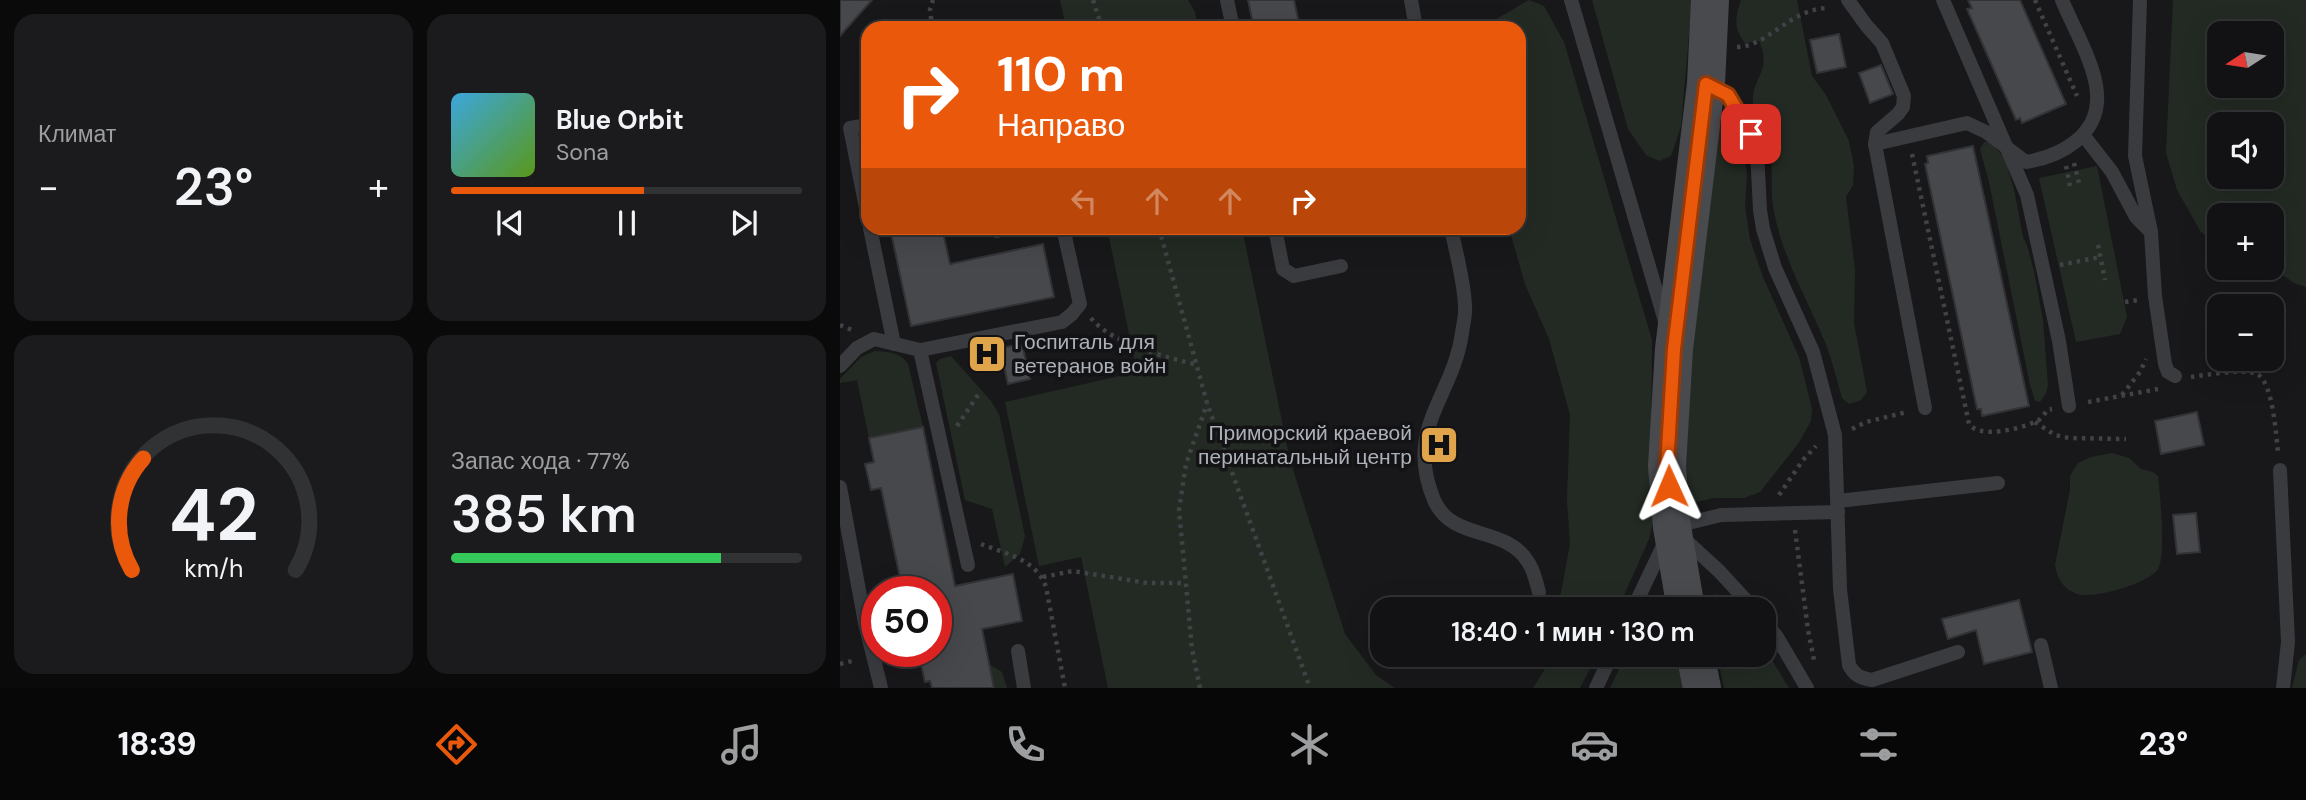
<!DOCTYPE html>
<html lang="ru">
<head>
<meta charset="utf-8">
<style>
	body { margin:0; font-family:"DM Sans",sans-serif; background:#1b1b1d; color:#f1f3f6; height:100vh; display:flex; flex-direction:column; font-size:26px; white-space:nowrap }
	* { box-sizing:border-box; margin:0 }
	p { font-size:23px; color:#9c9ea0 }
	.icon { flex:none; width:38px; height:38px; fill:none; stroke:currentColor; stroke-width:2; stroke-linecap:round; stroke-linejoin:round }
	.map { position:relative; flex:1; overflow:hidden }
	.panel { display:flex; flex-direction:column; gap:14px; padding:14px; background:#0a0a0b; width:840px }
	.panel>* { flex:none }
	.banner { position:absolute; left:21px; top:21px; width:665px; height:214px; border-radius:21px; box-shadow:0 7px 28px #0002,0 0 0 2px #313234; background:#ea580c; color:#fff; overflow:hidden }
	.needle { width:46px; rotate:258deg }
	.buttons { position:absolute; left:1367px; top:21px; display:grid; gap:14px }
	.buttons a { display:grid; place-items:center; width:77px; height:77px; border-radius:14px; background:#121214; box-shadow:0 7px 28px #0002,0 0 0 2px #313234; font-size:35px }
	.speed { position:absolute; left:21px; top:576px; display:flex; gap:14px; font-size:35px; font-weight:700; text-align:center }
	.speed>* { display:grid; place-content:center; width:91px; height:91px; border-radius:50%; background:#121214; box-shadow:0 7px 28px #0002,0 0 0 2px #313234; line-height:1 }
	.speed .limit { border:10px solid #d22; background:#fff; color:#111 }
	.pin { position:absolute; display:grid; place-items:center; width:60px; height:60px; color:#fff; margin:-30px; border-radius:14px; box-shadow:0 4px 10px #0006 }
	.me { position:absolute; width:77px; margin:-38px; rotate:359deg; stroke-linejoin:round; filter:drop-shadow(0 0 5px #0008) }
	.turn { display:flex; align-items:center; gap:24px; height:147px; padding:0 21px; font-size:32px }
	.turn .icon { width:91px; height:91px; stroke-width:2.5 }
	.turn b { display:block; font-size:49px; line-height:60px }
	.lanes { display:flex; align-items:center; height:66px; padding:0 21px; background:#0003; justify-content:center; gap:35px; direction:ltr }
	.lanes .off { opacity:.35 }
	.big { font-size:52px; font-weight:600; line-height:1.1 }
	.panel .widget { flex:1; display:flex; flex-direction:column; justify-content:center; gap:10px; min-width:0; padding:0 24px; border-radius:21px; background:#1b1b1d }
	.panel .dial { align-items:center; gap:0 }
	.dial svg { height:182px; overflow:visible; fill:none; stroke:#313234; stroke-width:7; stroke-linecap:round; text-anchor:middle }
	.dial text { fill:#f1f3f6; stroke:none }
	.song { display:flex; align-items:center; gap:21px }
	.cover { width:84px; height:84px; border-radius:10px; background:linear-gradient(135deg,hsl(200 70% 55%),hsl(90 70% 35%)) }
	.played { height:7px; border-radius:4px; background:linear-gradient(90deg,#ea580c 55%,#313234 55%) }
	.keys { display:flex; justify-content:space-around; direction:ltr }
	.heat { display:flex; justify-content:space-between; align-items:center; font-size:38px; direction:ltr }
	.charge { height:10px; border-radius:5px; background:linear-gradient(90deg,#34c759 77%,#313234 0) }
	.panel .tiles { flex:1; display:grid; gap:14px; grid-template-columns:repeat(2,1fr) }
	.trip { position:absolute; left:530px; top:597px; width:406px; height:70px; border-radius:21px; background:#121214; box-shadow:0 7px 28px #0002,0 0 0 2px #313234; font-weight:600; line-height:70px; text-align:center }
	.menu { display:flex; height:112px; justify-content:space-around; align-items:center; background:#070708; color:#9c9ea0 }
	.menu .icon { width:49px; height:49px }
	.menu .current { color:#ea580c }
	.menu b { font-size:32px; color:#f1f3f6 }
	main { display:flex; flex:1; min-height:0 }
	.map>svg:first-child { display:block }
	.green { fill:#232a23; fill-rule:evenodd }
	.building { fill:#47484c; stroke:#323336; stroke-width:2 }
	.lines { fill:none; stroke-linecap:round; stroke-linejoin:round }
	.path { stroke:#404246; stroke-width:4.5; stroke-dasharray:3.5 5; stroke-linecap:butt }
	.service { stroke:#3a3b3f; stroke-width:14 }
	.secondary { stroke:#484a4e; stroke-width:38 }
	.route-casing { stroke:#983908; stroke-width:18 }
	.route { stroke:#ea580c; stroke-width:12 }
	.labels { text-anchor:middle; stroke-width:7; stroke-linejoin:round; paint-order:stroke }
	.poi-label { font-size:21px; fill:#acb0b8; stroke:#131315; text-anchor:start }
</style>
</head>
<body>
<main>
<section class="panel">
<div class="tiles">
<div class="widget"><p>Климат</p>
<div class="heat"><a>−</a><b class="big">23°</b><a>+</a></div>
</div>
<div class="widget">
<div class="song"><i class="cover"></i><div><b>Blue Orbit</b><p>Sona</p></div></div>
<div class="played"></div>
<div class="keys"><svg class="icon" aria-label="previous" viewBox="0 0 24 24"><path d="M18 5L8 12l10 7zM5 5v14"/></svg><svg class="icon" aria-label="pause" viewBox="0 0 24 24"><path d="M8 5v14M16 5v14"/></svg><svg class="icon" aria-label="next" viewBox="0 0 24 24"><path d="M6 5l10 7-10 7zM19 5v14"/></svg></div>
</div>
<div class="widget dial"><svg viewBox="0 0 100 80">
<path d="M14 69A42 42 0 1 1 86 69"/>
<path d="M14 69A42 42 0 0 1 19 20" stroke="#ea580c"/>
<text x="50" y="56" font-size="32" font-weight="700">42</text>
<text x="50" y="72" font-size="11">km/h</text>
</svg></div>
<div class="widget"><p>Запас хода · 77%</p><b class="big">385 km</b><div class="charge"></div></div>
</div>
</section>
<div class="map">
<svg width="1466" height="688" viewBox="0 0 1466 688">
	<rect width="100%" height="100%" fill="#18181a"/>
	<g class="green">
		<polygon points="220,0 348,0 355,12 358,28 226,28"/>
		<polygon points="689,0 704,6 724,42 812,340 811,467 813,522 809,539 778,609 718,609 730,544 727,500 730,415 709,339 685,284 669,228 679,228 679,28 647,28 648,24"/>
		<polygon points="752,0 852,0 841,126 831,156 819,161 806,155 788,129"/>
		<path d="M901,0H957L972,76L986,95L1009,141L1014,166L1013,185L1006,197L1015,270L1014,323L1027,392L1021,400L1009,404L1002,398C997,380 992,360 985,342C967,299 943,258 934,212C929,189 935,165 928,142C924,129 915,117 913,102C911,78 933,71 919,41L905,43C893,28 895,18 901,0Z"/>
		<path d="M1333,0H1466V287L1454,283L1432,267V215H1379V246L1361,232L1337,190L1326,153ZM1379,33H1432V86H1379ZM1379,124H1432V177H1379Z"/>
		<polygon points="883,119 890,120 903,150 907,174 905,206 910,239 923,277 959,357 972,409 971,421 958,444 920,492 904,498 874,498 857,502 849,497 846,464 852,350 876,133"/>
		<polygon points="1144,142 1150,142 1165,158 1175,194 1183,237 1187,245 1194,271 1203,320 1208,385 1206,393 1200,402 1195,401 1190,385 1149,182 1140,149"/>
		<polygon points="1257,166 1287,317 1280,334 1236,342 1199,178"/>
		<polygon points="267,228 402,228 450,460 505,634 536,675 555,688 268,688 241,557 199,566 165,402 297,372"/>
		<path d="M35,351C48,352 60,352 68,364L83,427L29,438L17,380L0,383V379L21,357Z"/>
		<polygon points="111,356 151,401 159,414 185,536 180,554 165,567 152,509 125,500 96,363 100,359"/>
		<path d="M1272,453L1289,458L1301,469L1313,472L1318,476C1320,493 1326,556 1318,569C1308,584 1254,599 1237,594C1223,589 1217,578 1215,565L1230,490V476L1238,463L1251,457Z"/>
		<polygon points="878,594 893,609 868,609 870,596"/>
		<polygon points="924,647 949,688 884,688 877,655 924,654"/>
		<polygon points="1466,654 1466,688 1452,688 1459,660"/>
		<polygon points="711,655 711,654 757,655 740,688 693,688 710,661"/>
		<polygon points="786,655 835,655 843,688 770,688"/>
		<polygon points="149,664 162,672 167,688 154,688"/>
	</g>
	<g class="building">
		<polygon points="0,0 32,0 0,36"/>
		<polygon points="408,0 454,0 460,28 414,28"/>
		<polygon points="1128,0 1180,0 1226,104 1182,123 1180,118 1176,120 1127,9 1132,8"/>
		<polygon points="999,34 1006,67 977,73 970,40"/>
		<polygon points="1041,65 1053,94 1030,103 1019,73"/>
		<polygon points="1133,146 1189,406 1142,416 1141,409 1137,409 1085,164 1088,163 1087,156"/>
		<polygon points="50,228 102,228 110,264 203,244 214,297 71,326"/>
		<polygon points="182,344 190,379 168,384 160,348"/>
		<polygon points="1357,412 1364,445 1321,454 1315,421"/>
		<polygon points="83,427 115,586 173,574 182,621 142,629 154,688 92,688 90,681 85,682 78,651 96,651 96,592 63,592 41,488 31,490 25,464 34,462 29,438"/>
		<polygon points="1356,513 1360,552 1337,554 1333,515"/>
		<polygon points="1179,600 1192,652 1144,664 1136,630 1108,639 1102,619"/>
	</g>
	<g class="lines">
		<g class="path">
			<polyline points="253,0 262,28"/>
			<polyline points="1195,0 1237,96"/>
			<polyline points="92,28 90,9 93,0"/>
			<path d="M897,47C927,47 950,9 987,8"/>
			<path d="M1072,154L1129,424C1140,439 1179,429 1195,422C1201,420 1204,415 1207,410L1212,409"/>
			<polyline points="1234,163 1239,183"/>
			<polyline points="1226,166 1230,186"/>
			<polyline points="319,228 367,403 470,688"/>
			<polyline points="1258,245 1265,280"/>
			<polyline points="1220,265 1260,257"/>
			<polyline points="1285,302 1298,300"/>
			<path d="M251,318C270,343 328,358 358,365"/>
			<polyline points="0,325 12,330"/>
			<path d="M1351,377C1367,375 1404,368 1417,374C1433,382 1436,435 1438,452"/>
			<polyline points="1282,395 1300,372 1306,359"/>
			<polyline points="1248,402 1318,389"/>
			<polyline points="1195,422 1215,435 1229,438 1286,439"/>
			<polyline points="117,426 140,392"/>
			<polyline points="1012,429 1026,422 1067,412"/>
			<polyline points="939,495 963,460 976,446"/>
			<polyline points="955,530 968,630 974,660"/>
			<path d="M141,544C166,554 196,559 206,587L225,688"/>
			<polyline points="203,577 233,571 307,583 344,583"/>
			<polyline points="0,664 16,660"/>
			<polyline points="360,688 352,649 339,510 346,464 367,404"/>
		</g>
		<g class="service">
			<polyline points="387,0 393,28"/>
			<polyline points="571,0 576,28"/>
			<polyline points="731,0 825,321"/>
			<polyline points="1008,0 1026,25 1042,43 1064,96 1063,107 1058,114 1037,132 1035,144 1085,408"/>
			<polyline points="1103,0 1187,195 1219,341 1229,406"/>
			<polyline points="1300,0 1295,156 1311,232 1315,296 1325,364 1328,372 1335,376"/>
			<path d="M868,85L889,95L911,134L917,151L920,210L923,229L935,268L973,352L995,435L1000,589L1009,665C1014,675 1020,678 1032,680L1118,652"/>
			<polyline points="28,125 10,128 28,218"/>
			<polyline points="1244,136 1272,172 1296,217 1311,232"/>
			<path d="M1035,144L1127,123L1146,132L1186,162C1222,156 1260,135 1257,93C1255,64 1233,27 1222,0"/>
			<polyline points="30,228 54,344"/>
			<polyline points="144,228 157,231 170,228"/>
			<polyline points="435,228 443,269 454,276 501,266"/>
			<path d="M611,228C616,253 624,280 625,306C626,315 623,324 622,333C613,397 564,428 594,500C612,542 666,525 688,562C694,570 696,582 699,592"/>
			<polyline points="80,350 128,565"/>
			<polyline points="0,366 17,348 34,339 80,350 222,322 232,314 240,304 223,228"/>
			<polyline points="1440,470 1448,642 1443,688"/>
			<polyline points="0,487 25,623 41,688"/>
			<polyline points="998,501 1158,483"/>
			<polyline points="843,538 879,571 914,609"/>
			<polyline points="793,609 832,527 881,515 998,512"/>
			<polyline points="924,621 937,637 967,688"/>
			<polyline points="1201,645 1211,688"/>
			<polyline points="178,651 184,688"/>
			<polyline points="756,688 772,654"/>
		</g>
		<g class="secondary">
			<polyline points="846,609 832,527 827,466 834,349 866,84 870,0"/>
			<polyline points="855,654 862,688"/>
		</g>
	</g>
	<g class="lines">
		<g class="route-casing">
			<polyline id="route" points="829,486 827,466 834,349 866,84 888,95 911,134"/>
		</g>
		<use href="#route" class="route"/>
	</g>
	<defs>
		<g id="hospital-square" transform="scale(2.0125)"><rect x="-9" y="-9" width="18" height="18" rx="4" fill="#e0a44a" stroke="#131315"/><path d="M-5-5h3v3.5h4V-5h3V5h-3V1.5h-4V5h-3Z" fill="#111"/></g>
	</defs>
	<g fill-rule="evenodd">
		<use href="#hospital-square" x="147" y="354"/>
		<use href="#hospital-square" x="599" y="445"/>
	</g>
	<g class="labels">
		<g class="poi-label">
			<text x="174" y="349">Госпиталь для<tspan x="174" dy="24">ветеранов войн</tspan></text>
			<text x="572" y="440" text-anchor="end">Приморский краевой<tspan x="572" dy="24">перинатальный центр</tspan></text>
		</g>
	</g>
</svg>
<div class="buttons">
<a><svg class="needle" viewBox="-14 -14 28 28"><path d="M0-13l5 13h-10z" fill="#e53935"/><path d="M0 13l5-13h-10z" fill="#9c9ea0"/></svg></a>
<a><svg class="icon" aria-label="sound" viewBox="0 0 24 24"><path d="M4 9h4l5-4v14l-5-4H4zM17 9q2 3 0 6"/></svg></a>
<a>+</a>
<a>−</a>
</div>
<div class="speed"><div class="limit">50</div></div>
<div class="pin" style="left:911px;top:134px;background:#d93025"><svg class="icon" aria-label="arrive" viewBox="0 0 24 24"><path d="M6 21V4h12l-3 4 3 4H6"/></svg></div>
<svg class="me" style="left:829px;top:486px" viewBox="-20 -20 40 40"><path d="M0-17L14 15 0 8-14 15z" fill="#ea580c" stroke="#fff" stroke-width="4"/></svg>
<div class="trip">18:40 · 1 мин · 130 m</div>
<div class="banner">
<div class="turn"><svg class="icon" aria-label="right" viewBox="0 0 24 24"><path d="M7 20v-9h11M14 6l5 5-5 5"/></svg><div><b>110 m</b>Направо</div></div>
<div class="lanes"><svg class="icon off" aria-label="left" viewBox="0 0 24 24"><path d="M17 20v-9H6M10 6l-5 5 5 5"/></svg><svg class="icon off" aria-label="ahead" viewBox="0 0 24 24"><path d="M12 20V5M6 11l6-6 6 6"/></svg><svg class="icon off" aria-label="ahead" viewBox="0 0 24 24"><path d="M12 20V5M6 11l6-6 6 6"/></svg><svg class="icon" aria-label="right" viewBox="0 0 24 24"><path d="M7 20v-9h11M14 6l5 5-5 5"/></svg></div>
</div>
</div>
</main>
<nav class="menu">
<b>18:39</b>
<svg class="icon current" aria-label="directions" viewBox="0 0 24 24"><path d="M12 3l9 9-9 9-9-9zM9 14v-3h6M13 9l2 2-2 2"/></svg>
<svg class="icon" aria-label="music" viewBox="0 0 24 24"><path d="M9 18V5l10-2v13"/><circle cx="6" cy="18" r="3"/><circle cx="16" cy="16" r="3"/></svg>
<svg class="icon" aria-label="phone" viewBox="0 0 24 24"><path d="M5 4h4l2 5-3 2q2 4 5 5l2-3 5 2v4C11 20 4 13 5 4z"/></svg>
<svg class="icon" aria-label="climate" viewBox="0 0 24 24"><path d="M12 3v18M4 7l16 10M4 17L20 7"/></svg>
<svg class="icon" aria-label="car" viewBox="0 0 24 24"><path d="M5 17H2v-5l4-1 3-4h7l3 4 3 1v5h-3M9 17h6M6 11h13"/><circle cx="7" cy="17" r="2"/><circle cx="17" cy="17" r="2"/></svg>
<svg class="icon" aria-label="filters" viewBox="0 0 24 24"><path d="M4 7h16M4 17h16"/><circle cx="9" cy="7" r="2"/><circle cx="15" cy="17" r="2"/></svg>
<b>23°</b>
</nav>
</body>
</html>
